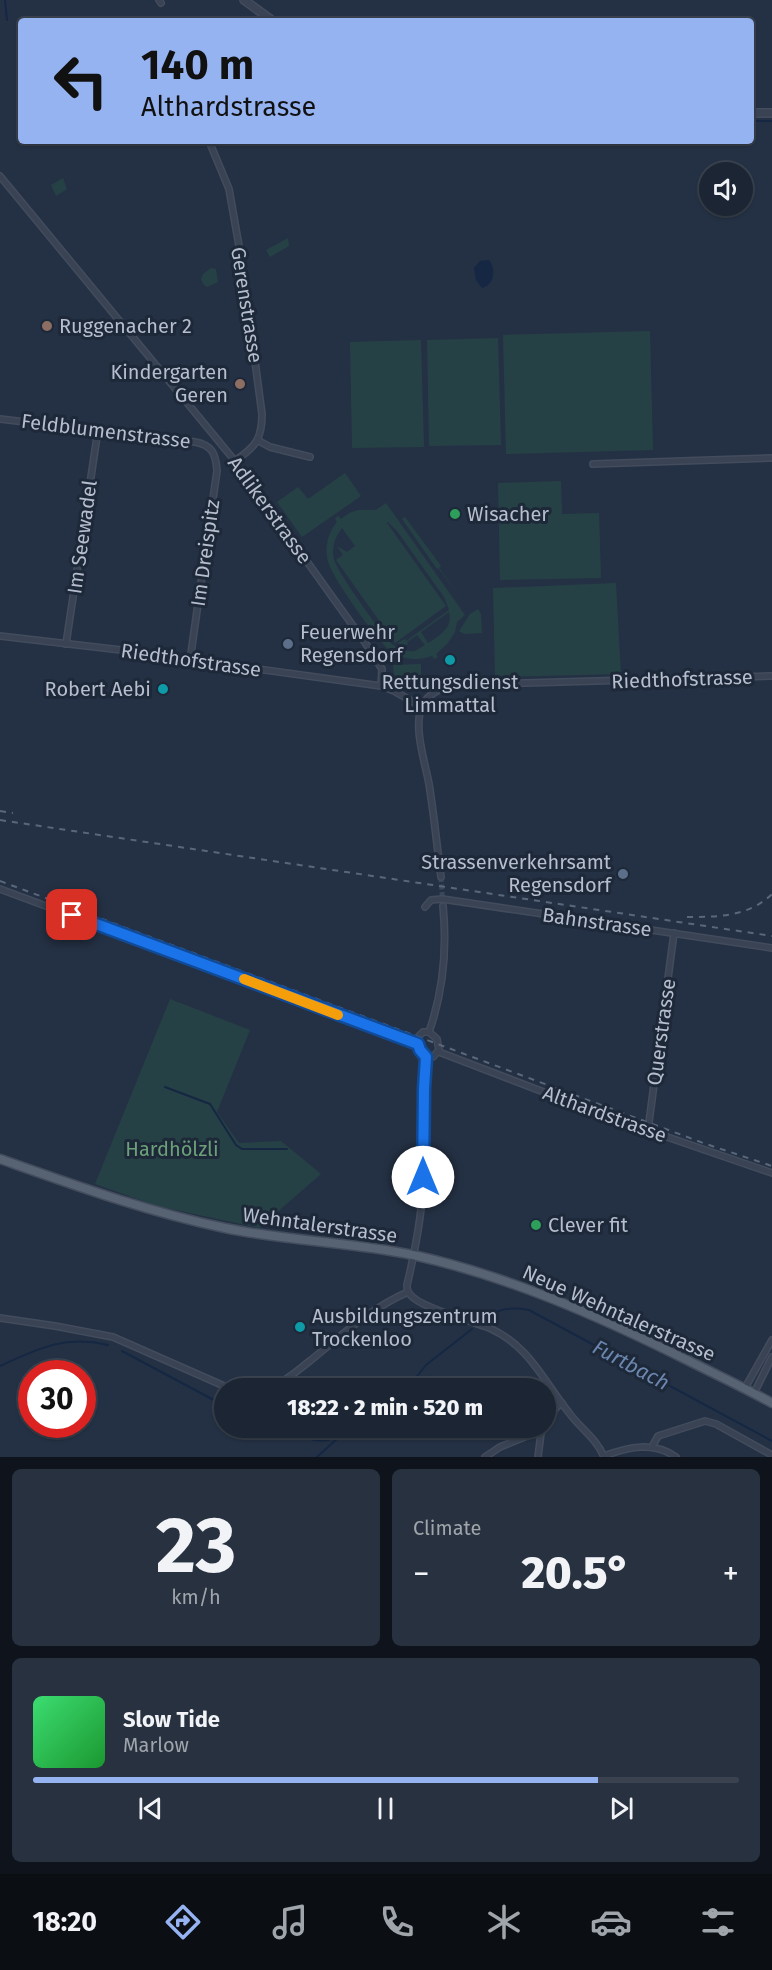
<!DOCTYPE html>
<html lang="en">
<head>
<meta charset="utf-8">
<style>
	body { margin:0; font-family:"Fira Sans",sans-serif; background:#28313f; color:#f1f3f6; height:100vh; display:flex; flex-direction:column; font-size:22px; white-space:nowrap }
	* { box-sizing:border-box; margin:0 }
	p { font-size:20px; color:#a0a5ac }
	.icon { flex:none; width:33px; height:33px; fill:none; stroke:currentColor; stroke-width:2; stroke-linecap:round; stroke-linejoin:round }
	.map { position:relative; height:1457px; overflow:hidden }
	.side { display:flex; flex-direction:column; gap:12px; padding:12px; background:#0f141c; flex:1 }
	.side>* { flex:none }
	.banner { position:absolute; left:18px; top:18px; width:736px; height:126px; border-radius:6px; box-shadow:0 2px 4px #0004,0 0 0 2px #39424e; background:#95b2f1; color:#111; overflow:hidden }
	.fabs { position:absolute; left:699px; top:162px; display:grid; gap:12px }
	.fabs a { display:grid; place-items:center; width:54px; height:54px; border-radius:50%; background:#1b2533; box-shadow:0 2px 4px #0004,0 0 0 2px #39424e; font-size:30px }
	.speed { position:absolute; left:18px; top:1360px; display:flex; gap:12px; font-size:30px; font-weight:700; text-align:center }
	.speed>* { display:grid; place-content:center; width:78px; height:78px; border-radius:50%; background:#1b2533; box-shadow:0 2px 4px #0004,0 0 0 2px #39424e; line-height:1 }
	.speed .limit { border:9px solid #d22; background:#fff; color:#111 }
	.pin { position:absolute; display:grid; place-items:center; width:51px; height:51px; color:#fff; margin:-26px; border-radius:12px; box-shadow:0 3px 9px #0006 }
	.me { position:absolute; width:66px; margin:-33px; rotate:0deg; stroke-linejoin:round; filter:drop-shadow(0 0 4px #0008) }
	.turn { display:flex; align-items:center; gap:21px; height:126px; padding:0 24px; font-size:27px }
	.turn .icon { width:78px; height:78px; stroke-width:2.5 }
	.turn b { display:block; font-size:42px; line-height:51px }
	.big { font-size:45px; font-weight:800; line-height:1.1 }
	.side .tile { flex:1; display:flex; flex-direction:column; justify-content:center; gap:9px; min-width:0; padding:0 21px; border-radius:9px; background:#28313f }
	.side .dial { align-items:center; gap:0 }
	.dial b { font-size:78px; line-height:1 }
	.song { display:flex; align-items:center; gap:18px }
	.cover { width:72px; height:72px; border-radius:9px; background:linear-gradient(135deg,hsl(140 70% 55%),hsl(130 70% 35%)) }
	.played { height:6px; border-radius:3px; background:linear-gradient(90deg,#95b2f1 80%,#39424e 80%) }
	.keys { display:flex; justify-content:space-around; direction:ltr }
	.heat { display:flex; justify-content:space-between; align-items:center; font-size:33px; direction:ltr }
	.side .tiles { flex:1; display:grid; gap:12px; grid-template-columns:1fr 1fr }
	.tile:last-child { grid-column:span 2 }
	.trip { position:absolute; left:214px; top:1378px; width:342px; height:60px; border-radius:30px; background:#1b2533; box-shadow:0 2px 4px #0004,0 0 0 2px #39424e; font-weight:800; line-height:60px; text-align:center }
	.dock { display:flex; height:96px; justify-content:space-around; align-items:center; background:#0b0f14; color:#a0a5ac }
	.dock .icon { width:42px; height:42px }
	.dock .on { color:#95b2f1 }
	.dock b { font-size:27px; color:#f1f3f6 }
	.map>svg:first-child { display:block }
	.green { fill:#264145; fill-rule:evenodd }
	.water { fill:#152743 }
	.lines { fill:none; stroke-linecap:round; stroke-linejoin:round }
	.stream { stroke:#152743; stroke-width:2 }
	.minor-tunnel { stroke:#3a4659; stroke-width:5; stroke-dasharray:5 2.5; stroke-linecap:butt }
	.minor-casing { stroke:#424c5d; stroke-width:8 }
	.tertiary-casing { stroke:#424c5d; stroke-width:10 }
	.primary-casing { stroke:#424c5d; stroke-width:11 }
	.minor { stroke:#394353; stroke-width:5 }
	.tertiary { stroke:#394353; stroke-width:7 }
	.primary { stroke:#576273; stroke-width:8 }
	.rail { stroke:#5a677b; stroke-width:2; stroke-dasharray:6 6; stroke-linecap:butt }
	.route-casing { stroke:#114b97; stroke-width:15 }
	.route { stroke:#1a73e8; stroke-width:10 }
	.slow { stroke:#f59e0b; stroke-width:10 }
	.education-dot { fill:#8d6e63; stroke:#1d2839; stroke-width:2 }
	.leisure-dot { fill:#2e9e5b; stroke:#1d2839; stroke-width:2 }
	.service-dot { fill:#5c6f8a; stroke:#1d2839; stroke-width:2 }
	.culture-dot { fill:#0f9aa8; stroke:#1d2839; stroke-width:2 }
	.labels { text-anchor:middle; stroke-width:6; stroke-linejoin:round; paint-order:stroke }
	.street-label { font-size:20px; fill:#b6becd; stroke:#1d2839 }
	.poi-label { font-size:20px; fill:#b6becd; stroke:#1d2839; text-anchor:start }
	.park-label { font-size:20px; fill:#6ba078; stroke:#1d2839 }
	.water-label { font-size:21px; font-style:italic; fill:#6c87af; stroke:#1d2839 }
</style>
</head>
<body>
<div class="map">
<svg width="772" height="1457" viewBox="0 0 772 1457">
	<rect width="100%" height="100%" fill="#243144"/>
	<g class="green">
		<polygon points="63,178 67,189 56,196 51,185"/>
		<polygon points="288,238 289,246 270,257 266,250"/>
		<polygon points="211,268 216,269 218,282 207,287 203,284 201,279 203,274"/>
		<polygon points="650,331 653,450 506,454 503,335"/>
		<polygon points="498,338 501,445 429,446 427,340"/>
		<polygon points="421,340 424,447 352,448 350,342"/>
		<polygon points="345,473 361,496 302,537 277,502 298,487 308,499"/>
		<polygon points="561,481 562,514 599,513 601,578 500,580 498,483"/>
		<path d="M386,503L465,615L457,622L455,632L448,643L436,654L438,657L434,659L432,656C418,661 404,660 392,652C379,644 331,576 328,561C324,547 328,533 337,522L335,518L338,516L341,519L349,513L358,510H376ZM388,522L397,531L444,597L449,610L406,641L405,639L398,643L402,648L408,644L407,642L417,635L425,645L415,651C408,652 400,650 393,645C383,636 337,572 334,559C331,548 335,537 342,528L355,546L347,552L337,546L343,555L336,560L395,643L446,606L387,523L381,527ZM449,612C453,628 440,635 428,643L421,632Z"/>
		<polygon points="405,517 441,566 439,568 465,603 438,568 437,569 402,519"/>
		<polygon points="616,583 621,674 495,677 493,588"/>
		<polygon points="478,609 481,614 482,633 464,634 459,631 470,614"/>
		<polygon points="421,664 421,679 401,681 400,676 394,676 393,665"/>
		<polygon points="170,999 250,1030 217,1112 239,1143 281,1141 321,1174 259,1228 157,1206 95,1184"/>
	</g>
	<path class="water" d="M487,260L490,261C496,272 494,284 482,288L476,280L474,268L480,261Z"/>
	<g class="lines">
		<g class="stream">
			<polyline points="5,0 7,20"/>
			<polyline points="752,121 772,121"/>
			<polyline points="165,1087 210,1104 236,1145 242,1149 287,1149"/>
			<path d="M486,1318C499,1308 512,1307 529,1310L772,1441"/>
			<polyline points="122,1351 225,1406"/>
			<path d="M0,1366C39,1348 65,1335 108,1345"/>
			<polyline points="402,1389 410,1385 426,1365 472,1329"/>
			<path d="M286,1428C309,1440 327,1449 349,1428"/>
			<polyline points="317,1457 339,1437"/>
		</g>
		<polyline class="minor-tunnel" points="441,877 443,906"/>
		<g class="minor-casing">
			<g id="minor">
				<polyline points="159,0 161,3"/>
				<path d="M209,141L229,189L242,263L262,414C262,440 255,447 235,461"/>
				<polyline points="0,176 235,461 366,644 382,669 381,686"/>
				<path d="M0,419L195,442C212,445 216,454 217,471L190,660"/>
				<polyline points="259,441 270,447 310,457"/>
				<polyline points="593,464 772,458"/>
				<polyline points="0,636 121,650 381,686 394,691 422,707"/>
				<polyline points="66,644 98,430"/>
				<path d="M441,877C437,846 434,815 429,784C425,762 413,727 422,706C429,692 442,688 456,685L772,676"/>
				<polyline points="0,889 418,1044"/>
				<polyline points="425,907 431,900 442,899 772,948"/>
				<polygon points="423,1032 429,1032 437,1039 439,1050 433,1057 424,1055 418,1046 418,1037"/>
				<path d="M429,1032C443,992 447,947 443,906"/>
				<polyline points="439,1052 609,1117 772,1173"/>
				<path d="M426,1057C421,1094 425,1133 424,1171C423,1210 416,1247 407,1285C407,1288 407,1291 409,1293C417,1307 472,1321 489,1328C529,1345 544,1382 570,1414C581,1429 597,1439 604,1457"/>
				<polyline points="648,1130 674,933"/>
				<polyline points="0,1318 55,1326 113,1337 231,1389"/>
				<polyline points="745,1388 772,1340"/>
				<path d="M269,1389C285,1382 298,1370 311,1360C342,1335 371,1308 408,1292"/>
				<polyline points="754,1393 772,1357"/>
				<path d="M546,1426C554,1416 549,1412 562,1403"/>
				<polyline points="652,1447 658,1436 705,1421 716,1424 772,1455"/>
				<path d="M604,1456C628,1447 653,1441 676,1457"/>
				<polyline points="485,1457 500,1447 537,1432 541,1433"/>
				<polyline points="538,1457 541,1433 545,1428"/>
			</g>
		</g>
		<g class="tertiary-casing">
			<g id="tertiary">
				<polyline points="244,0 273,21"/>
				<polyline points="752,113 772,113"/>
			</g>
		</g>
		<g class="primary-casing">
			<path id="primary" d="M0,1159C74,1185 148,1212 225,1228C287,1241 351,1242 413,1255C508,1276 596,1315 683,1358C713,1373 743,1387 772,1403"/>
		</g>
		<use href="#minor" class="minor"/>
		<use href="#tertiary" class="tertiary"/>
		<use href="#primary" class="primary"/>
		<g class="rail">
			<polyline points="0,811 13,813"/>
			<polyline points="0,820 772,936"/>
			<polyline points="0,881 706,1144 772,1166"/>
			<path d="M687,917C718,917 748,917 772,894"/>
		</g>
	</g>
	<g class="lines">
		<g class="route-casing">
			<polyline id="route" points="72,915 418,1044 420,1050 426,1057 424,1089 423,1177"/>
		</g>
		<use href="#route" class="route"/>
		<polyline class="slow" points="244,979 338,1015"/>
	</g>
	<g class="education-dot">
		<circle cx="47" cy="326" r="6"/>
		<circle cx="240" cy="384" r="6"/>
	</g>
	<g class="leisure-dot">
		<circle cx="455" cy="514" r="6"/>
		<circle cx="536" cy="1225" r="6"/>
	</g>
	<g class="service-dot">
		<circle cx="288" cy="644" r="6"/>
		<circle cx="623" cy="874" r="6"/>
	</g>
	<g class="culture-dot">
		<circle cx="450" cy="660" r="6"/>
		<circle cx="163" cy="689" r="6"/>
		<circle cx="300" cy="1327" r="6"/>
	</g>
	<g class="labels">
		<g class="street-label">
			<text transform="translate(247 305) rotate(81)" y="7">Gerenstrasse</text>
			<text transform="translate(106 431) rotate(7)" y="7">Feldblumenstrasse</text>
			<text transform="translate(270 510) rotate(54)" y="7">Adlikerstrasse</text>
			<text transform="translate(82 537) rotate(-82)" y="7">Im Seewadel</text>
			<text transform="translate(205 553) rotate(-82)" y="7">Im Dreispitz</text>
			<text transform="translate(191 660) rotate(8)" y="7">Riedthofstrasse</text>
			<text transform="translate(682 679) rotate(-2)" y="7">Riedthofstrasse</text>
			<text transform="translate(597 922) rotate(8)" y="7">Bahnstrasse</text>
			<text transform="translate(661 1032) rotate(-82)" y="7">Querstrasse</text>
			<text transform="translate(605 1114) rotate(20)" y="7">Althardstrasse</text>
			<text transform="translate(320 1225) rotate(8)" y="7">Wehntalerstrasse</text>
			<text transform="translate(619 1313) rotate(24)" y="7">Neue Wehntalerstrasse</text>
		</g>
		<g class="poi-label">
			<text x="59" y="333">Ruggenacher 2</text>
			<text x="228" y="379" text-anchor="end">Kindergarten<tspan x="228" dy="23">Geren</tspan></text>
			<text x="467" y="521">Wisacher</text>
			<text x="300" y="639">Feuerwehr<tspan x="300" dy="23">Regensdorf</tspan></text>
			<text x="450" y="689" text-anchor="middle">Rettungsdienst<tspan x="450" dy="23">Limmattal</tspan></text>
			<text x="151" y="696" text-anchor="end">Robert Aebi</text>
			<text x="611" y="869" text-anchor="end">Strassenverkehrsamt<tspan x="611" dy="23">Regensdorf</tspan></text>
			<text x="548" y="1232">Clever fit</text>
			<text x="312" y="1323">Ausbildungszentrum<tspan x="312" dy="23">Trockenloo</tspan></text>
		</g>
		<g class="park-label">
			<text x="172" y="1156">Hardhölzli</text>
		</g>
		<g class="water-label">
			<text transform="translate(631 1365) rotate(28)" y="7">Furtbach</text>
		</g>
	</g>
</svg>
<div class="fabs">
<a><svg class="icon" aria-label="sound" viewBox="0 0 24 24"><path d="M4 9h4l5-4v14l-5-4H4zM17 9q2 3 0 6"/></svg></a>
</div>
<div class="speed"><div class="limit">30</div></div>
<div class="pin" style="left:72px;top:915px;background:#d93025"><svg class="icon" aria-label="arrive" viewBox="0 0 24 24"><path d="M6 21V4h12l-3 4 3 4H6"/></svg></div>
<svg class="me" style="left:423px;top:1177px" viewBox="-20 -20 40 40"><circle r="19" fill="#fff"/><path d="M0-13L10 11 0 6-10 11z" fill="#1a73e8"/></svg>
<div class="trip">18:22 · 2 min · 520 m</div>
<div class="banner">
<div class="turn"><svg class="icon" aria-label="left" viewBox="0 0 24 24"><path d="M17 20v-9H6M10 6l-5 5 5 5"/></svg><div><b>140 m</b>Althardstrasse</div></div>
</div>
</div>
<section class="side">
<div class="tiles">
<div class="tile dial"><b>23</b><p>km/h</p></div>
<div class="tile"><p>Climate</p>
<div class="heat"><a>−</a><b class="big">20.5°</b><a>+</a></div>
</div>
<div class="tile">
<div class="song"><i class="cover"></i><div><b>Slow Tide</b><p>Marlow</p></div></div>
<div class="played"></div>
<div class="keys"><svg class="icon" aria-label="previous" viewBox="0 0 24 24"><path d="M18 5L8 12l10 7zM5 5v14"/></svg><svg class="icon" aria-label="pause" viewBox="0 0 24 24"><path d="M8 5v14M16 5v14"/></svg><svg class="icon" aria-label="next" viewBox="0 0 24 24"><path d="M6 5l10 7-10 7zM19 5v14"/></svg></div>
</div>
</div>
</section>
<nav class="dock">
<b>18:20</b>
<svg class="icon on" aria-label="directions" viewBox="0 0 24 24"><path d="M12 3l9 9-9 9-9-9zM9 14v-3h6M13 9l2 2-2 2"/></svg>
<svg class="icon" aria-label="music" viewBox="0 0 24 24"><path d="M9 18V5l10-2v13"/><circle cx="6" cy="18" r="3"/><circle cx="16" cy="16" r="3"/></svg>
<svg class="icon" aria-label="phone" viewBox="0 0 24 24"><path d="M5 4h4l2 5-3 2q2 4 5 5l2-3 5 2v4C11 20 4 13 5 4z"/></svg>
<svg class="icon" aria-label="climate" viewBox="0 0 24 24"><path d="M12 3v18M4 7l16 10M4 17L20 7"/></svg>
<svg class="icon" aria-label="car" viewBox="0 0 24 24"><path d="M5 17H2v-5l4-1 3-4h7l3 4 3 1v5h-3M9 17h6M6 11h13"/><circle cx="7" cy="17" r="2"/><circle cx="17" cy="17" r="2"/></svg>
<svg class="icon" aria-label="filters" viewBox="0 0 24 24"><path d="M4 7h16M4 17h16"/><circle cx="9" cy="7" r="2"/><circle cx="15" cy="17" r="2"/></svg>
</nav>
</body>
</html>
